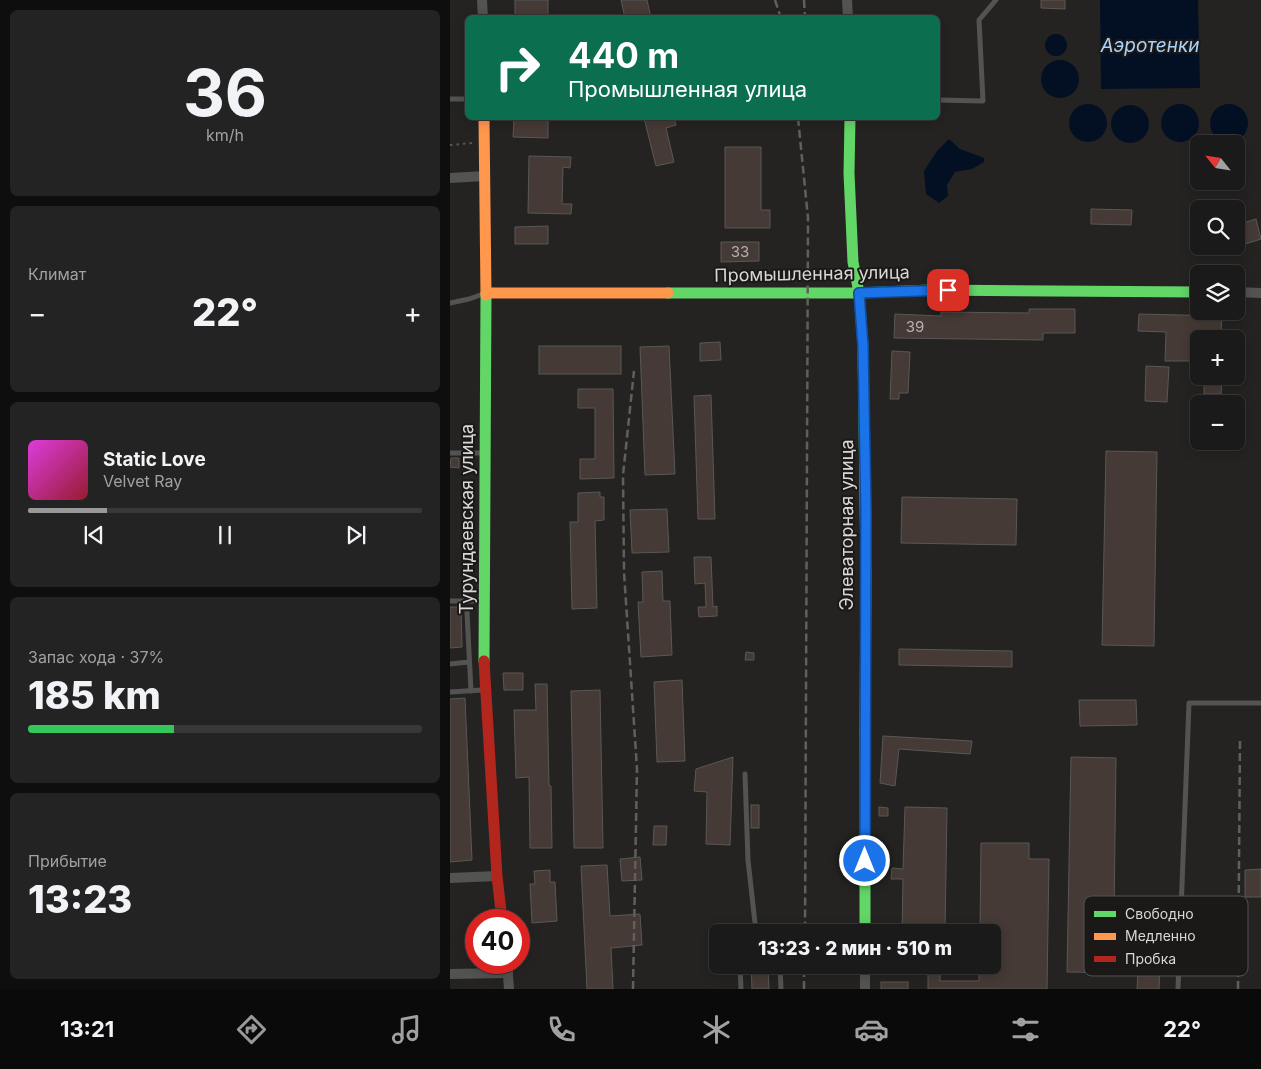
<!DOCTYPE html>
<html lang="ru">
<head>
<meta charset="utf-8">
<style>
	body { margin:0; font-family:Inter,sans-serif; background:#242323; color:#f1f3f6; height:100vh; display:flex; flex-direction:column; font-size:19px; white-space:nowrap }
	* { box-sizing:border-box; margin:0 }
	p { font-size:16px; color:#a0a1a2 }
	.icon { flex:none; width:28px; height:28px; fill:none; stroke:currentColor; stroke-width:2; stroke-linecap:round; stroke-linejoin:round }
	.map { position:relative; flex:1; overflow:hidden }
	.panel { display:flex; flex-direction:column; gap:10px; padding:10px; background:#0f0e0e; width:450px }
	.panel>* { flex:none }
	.guide { position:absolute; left:15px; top:15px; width:475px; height:105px; border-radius:8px; box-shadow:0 2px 12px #0003,0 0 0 1px #393839; background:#0b6e4f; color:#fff; overflow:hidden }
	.needle { width:32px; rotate:300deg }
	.buttons { position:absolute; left:740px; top:135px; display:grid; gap:10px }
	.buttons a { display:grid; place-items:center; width:55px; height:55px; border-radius:8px; background:#1b1a1a; box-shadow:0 2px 12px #0003,0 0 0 1px #393839; font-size:25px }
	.speed { position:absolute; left:15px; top:909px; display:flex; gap:10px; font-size:25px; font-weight:700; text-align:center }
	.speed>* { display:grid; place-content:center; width:65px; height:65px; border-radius:50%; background:#1b1a1a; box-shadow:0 2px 12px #0003,0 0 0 1px #393839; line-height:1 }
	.speed .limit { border:8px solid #d22; background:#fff; color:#111 }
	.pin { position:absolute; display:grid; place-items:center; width:42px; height:42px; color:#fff; margin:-21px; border-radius:10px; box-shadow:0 2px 8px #0006 }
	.me { position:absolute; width:55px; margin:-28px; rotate:0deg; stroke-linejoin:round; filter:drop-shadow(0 0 4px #0008) }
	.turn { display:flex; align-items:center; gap:18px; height:105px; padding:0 20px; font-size:22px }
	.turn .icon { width:65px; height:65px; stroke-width:2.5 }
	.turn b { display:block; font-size:35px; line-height:42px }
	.big { font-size:38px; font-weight:800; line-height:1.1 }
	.panel .card { flex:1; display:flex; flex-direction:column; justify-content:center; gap:8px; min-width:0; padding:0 18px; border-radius:8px; background:#242323 }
	.panel .dial { align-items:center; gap:0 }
	.dial b { font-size:65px; line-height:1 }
	.song { display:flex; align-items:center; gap:15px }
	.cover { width:60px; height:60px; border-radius:8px; background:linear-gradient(135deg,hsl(300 70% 55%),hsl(350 70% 35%)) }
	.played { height:5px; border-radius:2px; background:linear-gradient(90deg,#9a9898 20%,#393839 20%) }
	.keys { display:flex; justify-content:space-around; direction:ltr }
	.heat { display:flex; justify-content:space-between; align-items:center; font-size:28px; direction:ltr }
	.charge { height:8px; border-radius:4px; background:linear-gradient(90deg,#34c759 37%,#393839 0) }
	.trip { position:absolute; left:259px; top:924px; width:292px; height:50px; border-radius:8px; background:#1b1a1a; box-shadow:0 2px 12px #0003,0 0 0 1px #393839; font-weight:800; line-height:50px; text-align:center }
	.menu { display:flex; height:80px; justify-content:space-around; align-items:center; background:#0b0a0a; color:#a0a1a2 }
	.menu .icon { width:35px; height:35px }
	.menu .active { color:#9a9898 }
	.menu b { font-size:22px; color:#f1f3f6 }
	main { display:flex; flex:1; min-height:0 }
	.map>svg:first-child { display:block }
	.water { fill:#031023 }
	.building { fill:#453a35; stroke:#595857 }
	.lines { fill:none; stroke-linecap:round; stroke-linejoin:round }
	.path { stroke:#595858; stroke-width:2; stroke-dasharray:2.5 4; stroke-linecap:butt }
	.lane { stroke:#535352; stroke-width:5 }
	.street { stroke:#535352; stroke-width:10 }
	.fast { stroke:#63d668; stroke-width:11 }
	.slow { stroke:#ff974d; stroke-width:11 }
	.jam { stroke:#b3261e; stroke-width:11 }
	.rail { stroke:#605f5e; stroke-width:2.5; stroke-dasharray:8 4; stroke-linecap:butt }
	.route-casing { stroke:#114b97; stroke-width:12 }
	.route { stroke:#1a73e8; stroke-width:9 }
	.labels { text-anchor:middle; stroke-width:4; stroke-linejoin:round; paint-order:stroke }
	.number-label { font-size:15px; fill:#b5b0ae }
	.street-label { font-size:18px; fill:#dad7d7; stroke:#1b1917 }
	.water-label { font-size:19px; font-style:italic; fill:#aad2fb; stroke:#1b1917 }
	.key { fill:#1b1917; stroke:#545251; stroke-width:1 }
	.key-label { font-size:14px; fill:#dad7d7 }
</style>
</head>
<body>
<main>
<section class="panel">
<div class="card dial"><b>36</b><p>km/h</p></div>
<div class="card"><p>Климат</p>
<div class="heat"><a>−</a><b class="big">22°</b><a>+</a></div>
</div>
<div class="card">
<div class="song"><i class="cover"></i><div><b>Static Love</b><p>Velvet Ray</p></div></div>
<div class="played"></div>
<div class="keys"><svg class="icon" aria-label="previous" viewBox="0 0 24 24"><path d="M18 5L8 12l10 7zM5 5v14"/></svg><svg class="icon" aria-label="pause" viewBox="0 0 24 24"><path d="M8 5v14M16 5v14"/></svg><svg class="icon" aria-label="next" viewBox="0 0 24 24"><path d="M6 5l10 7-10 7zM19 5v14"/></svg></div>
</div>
<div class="card"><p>Запас хода · 37%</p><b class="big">185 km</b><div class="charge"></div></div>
<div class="card"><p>Прибытие</p><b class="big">13:23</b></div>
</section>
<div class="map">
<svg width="811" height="989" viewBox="0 0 811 989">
	<rect width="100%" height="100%" fill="#242322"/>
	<g class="water">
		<polygon points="650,0 748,0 750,88 651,89"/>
		<circle cx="606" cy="45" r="11"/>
		<circle cx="610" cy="79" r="19"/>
		<circle cx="779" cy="123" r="19"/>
		<circle cx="730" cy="123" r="19"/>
		<circle cx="638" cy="123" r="19"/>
		<circle cx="680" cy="124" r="19"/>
		<polygon points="499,139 510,149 534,158 534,162 522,169 505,172 497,185 498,196 489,203 476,194 474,171 487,151"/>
	</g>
	<g class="building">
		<rect x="65" y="0" width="33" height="18"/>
		<polygon points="171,0 197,0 201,18 175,18"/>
		<polygon points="591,0 615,0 615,9 591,8"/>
		<polygon points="64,118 98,118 98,138 63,137"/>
		<polygon points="194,118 224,118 226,125 216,128 224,162 206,166"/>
		<polygon points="275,147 311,147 311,210 320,210 320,228 275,228"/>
		<polygon points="79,156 121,157 120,168 113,167 112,204 122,204 121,214 78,213"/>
		<polygon points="641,209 682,210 681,225 641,224"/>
		<polygon points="806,219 811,239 786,247 786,225"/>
		<polygon points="98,226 98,244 65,244 65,227"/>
		<polygon points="271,242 309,242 309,261 271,262"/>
		<polygon points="579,309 625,309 625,333 593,333 593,340 444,338 445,314 491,316 491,312 579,313"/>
		<polygon points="689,314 772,316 771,333 749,333 749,361 715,361 716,332 688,331"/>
		<polygon points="270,342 271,360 250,361 250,343"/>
		<rect x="89" y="346" width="82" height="28"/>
		<polygon points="219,346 225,474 195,475 190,347"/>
		<polygon points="442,351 460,352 458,393 449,393 449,399 440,399"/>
		<polygon points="696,366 719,367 717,402 695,401"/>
		<polygon points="754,376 772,376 771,394 754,394"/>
		<polygon points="128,389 163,389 164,478 130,479 130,459 145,459 145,408 128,408"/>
		<polygon points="261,395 265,519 248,519 244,396"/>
		<polygon points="656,451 707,452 704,646 652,645"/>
		<polygon points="1,458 9,458 9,468 0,467"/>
		<polygon points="150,492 150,497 154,497 154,520 145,521 147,608 122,609 120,522 128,522 128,493"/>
		<polygon points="452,497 567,499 566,545 451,543"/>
		<polygon points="217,509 219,552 182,553 180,510"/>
		<polygon points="244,557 261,557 263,607 267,606 267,616 249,617 248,607 256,607 255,583 245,584"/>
		<polygon points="212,571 213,601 220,601 222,655 191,657 188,602 193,602 192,572"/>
		<polygon points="0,607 11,607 12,647 0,648"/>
		<polygon points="449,649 562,651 562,667 449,665"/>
		<polygon points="296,652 304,653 304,660 295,660"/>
		<polygon points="53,673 73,673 73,690 54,690"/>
		<polygon points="232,680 235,761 207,762 204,682"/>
		<polygon points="85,684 97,684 99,786 101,786 102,848 80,848 79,777 66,778 64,710 86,710"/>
		<polygon points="150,690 153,848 124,848 121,691"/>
		<polygon points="15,698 22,860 0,862 0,699"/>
		<polygon points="629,700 686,700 687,725 630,726"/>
		<polygon points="433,736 522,741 520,754 449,749 445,786 430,783"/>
		<polygon points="283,757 280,845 256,844 257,792 244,791 246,769"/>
		<polygon points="621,757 666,758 664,915 679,915 679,959 710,960 709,989 687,989 688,973 617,972"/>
		<rect x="301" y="805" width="8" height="23"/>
		<polygon points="429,807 438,808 438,816 429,816"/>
		<polygon points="455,807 497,808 495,932 452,932 453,879 441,879 442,868 453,869"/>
		<polygon points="204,826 217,826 216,845 203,845"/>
		<polygon points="531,843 579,843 579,859 599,859 597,989 478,989 478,973 490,973 490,981 529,981 529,965 542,965 542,932 530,932"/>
		<polygon points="190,857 192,880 172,881 170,859"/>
		<polygon points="157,865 160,916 190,914 192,945 161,948 163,989 137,989 131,866"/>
		<polygon points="811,869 811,897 795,897 795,870"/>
		<polygon points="100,870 100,882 105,882 107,921 82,923 80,884 85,884 84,871"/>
		<polygon points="301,965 318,965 319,989 302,989"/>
		<rect x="431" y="982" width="27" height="7"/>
	</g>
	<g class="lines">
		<polyline class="path" points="0,145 22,143"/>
		<g class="lane">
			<polyline points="0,99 18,99"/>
			<polyline points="488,100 533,101 529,20 546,0"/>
			<polyline points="0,303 19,299 33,294"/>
			<polyline points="0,453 32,453"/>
			<polyline points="0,601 32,601"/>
			<polyline points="17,612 21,691"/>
			<polyline points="0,664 19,662"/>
			<polyline points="0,692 32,690"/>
			<polyline points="295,774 298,860 306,932"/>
			<polyline points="290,965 291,989"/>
			<polyline points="330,965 331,989"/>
			<polyline points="728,989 739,703 811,703"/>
		</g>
		<g class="street">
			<polyline points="32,0 33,18"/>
			<polyline points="397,0 398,18"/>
			<polyline points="0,178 34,176"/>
			<polyline points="786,292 811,293"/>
			<polyline points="0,878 47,876"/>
			<polyline points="57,962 59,989"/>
			<polyline points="0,974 58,973"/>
			<polyline points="415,989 415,965"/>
		</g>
		<g class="fast">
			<polyline points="400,118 399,173 403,262 409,293 413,346 416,572"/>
			<polyline points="218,293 409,293 480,290 749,292"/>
			<polyline points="34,661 36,295"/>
			<polyline points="415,932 415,733"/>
		</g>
		<g class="slow">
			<polyline points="34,118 36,295"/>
			<polyline points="36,293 218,293"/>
			<polyline points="415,733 416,572"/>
		</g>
		<polyline class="jam" points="34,661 47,876 52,920"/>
		<g class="rail">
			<polyline points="325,0 331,18"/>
			<polyline points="354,0 355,18"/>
			<polyline points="348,118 358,218 355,932"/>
			<polyline points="183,989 187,769 174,572 173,475 184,371"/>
			<polyline points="354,989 354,965"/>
			<polyline points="788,989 790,740"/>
		</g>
	</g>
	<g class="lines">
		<g class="route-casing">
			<polyline id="route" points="415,861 416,512 413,346 409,293 498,290"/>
		</g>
		<use href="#route" class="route"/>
	</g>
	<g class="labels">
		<g class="number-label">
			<text x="290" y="257">33</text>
			<text x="465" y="332">39</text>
		</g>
		<g class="street-label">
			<text transform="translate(362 274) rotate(-1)" y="6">Промышленная улица</text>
			<text transform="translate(17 519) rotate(-90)" y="6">Турундаевская улица</text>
			<text transform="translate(397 525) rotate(-90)" y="6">Элеваторная улица</text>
		</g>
		<g class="water-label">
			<text x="700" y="52">Аэротенки</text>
		</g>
	</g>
	<rect x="634" y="896" width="164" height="80" rx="8" class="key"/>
	<rect x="644" y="911" width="22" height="6" fill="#63d668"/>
	<rect x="644" y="933" width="22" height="7" fill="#ff974d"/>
	<rect x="644" y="956" width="22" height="6" fill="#b3261e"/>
	<g class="key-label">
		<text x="675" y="919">Свободно</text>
		<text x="675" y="941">Медленно</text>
		<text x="675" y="964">Пробка</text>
	</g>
</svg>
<div class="buttons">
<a><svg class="needle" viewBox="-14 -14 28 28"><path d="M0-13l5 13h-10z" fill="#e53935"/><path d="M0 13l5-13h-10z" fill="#a0a1a2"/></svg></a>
<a><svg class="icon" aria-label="search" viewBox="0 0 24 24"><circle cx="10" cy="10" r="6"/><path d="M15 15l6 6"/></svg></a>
<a><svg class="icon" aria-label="layers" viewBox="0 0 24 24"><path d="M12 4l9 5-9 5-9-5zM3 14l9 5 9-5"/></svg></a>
<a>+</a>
<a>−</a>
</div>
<div class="speed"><div class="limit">40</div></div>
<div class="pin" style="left:498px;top:290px;background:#d93025"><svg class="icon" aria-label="arrive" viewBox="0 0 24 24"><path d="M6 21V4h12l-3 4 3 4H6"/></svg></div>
<svg class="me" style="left:415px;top:861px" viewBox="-20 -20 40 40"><circle r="17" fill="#1a73e8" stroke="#fff" stroke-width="3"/><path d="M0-11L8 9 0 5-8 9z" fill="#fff"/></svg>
<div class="trip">13:23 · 2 мин · 510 m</div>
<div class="guide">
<div class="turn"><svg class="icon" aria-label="right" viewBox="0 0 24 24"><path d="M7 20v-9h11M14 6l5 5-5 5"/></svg><div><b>440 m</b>Промышленная улица</div></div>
</div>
</div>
</main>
<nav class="menu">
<b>13:21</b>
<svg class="icon active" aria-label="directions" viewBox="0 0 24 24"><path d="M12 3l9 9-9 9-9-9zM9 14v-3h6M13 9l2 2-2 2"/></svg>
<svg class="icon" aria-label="music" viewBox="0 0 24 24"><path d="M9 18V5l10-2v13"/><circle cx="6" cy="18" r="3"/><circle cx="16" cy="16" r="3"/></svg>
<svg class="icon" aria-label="phone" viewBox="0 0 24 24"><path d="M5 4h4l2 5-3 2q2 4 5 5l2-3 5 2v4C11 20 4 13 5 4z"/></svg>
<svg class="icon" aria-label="climate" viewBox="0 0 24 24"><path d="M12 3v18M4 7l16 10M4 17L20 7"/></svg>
<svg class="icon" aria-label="car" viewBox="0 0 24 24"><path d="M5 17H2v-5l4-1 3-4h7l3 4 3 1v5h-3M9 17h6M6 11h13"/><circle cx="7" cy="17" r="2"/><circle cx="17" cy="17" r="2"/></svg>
<svg class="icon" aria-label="filters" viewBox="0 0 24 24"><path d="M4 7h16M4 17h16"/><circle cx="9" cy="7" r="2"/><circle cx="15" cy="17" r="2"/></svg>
<b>22°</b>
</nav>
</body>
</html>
